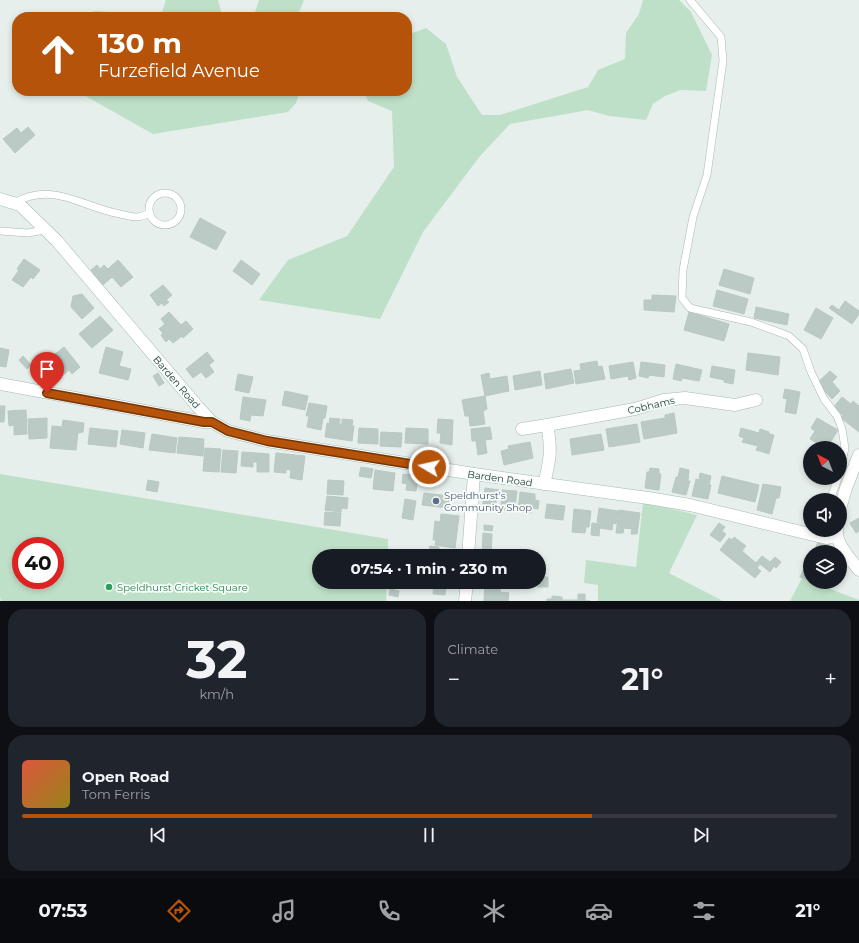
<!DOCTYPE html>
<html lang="en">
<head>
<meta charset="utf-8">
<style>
	body { margin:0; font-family:Montserrat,sans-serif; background:#20242c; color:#f1f3f6; height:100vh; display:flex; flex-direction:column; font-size:15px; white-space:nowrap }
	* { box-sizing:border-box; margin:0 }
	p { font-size:13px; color:#9ea1a6 }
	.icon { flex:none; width:22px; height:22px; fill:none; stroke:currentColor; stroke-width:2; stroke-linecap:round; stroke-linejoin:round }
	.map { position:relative; height:601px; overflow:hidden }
	.details { display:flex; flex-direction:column; gap:8px; padding:8px; background:#0d0f14; flex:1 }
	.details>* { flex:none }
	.hud { position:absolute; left:12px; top:12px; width:400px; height:84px; border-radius:16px; box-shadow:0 2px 6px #0003; background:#b45309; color:#fff; overflow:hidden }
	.needle { width:26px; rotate:318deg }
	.tools { position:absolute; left:803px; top:441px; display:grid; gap:8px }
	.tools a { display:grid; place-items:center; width:44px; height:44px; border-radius:50%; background:#171b24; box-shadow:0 2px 6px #0003; font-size:20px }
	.speed { position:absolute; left:12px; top:537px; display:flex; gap:8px; font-size:20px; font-weight:700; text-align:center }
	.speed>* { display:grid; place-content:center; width:52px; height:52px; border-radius:50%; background:#171b24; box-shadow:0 2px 6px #0003; line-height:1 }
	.speed .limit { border:6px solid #d22; background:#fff; color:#111 }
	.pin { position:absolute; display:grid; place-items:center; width:34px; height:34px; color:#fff; margin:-41px -17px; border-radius:50% 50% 50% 0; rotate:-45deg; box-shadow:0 0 4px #0007 }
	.pin .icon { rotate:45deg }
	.me { position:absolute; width:44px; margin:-22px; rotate:279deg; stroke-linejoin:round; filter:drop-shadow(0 0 3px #0008) }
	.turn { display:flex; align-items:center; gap:14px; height:84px; padding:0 20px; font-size:18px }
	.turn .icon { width:52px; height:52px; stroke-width:2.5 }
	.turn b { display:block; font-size:28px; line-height:34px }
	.big { font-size:30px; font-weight:700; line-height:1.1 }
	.details .widget { flex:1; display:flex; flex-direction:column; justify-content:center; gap:6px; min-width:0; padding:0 14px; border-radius:16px; background:#20242c }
	.details .dial { align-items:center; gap:0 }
	.dial b { font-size:52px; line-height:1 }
	.song { display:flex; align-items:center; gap:12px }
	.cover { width:48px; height:48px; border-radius:6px; background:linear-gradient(135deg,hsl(10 70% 55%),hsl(50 70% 35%)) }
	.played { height:4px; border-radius:2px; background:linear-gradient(90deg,#b45309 70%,#363941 70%) }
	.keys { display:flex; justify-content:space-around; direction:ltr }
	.heat { display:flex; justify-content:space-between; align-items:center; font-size:22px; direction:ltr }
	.details .tiles { flex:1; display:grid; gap:8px; grid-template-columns:1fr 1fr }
	.widget:last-child { grid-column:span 2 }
	.trip { position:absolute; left:312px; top:549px; width:234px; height:40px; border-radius:20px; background:#171b24; box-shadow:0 2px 6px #0003; font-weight:700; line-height:40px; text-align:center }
	.dock { display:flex; height:64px; justify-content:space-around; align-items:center; background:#090b0e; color:#9ea1a6 }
	.dock .icon { width:28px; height:28px }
	.dock .on { color:#b45309 }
	.dock b { font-size:18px; color:#f1f3f6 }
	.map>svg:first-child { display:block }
	.green { fill:#bfe0c8; fill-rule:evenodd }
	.building { fill:#bbcac4; stroke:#b8c9c2 }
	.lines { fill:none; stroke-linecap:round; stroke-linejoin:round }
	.lane-casing { stroke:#a8b8b2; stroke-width:8 }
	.street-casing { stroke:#a8b8b2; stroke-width:13 }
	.secondary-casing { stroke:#a4bbb3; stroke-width:13 }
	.lane { stroke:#fff; stroke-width:7 }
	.street { stroke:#fff; stroke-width:12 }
	.secondary { stroke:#fff; stroke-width:12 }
	.route-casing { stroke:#753606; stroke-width:10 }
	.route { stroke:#b45309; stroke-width:7 }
	.service-dot { fill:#5c6f8a; stroke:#f7fbf9; stroke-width:1.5 }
	.leisure-dot { fill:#2e9e5b; stroke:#f7fbf9; stroke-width:1.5 }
	.labels { text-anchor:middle; stroke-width:3.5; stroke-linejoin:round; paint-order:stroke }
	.street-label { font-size:10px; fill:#24423a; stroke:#f7fbf9 }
	.service-label { font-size:10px; fill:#4e5e75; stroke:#f7fbf9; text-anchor:start }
	.leisure-label { font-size:10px; fill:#27864d; stroke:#f7fbf9; text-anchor:start }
</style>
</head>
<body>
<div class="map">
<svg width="859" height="601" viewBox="0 0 859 601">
	<rect width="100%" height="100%" fill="#e6efeb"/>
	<g class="green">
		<polygon points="166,0 218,0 222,15 254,15 259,0 304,0 297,17 92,17 93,11 161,15"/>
		<polygon points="643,0 679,0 691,12 712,55 706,91 680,90 665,96 653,104 646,120 609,116 588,110 510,124 480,156 423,232 380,319 259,300 288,260 347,236 394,167 392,111 368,101 364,91 407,91 407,35 426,28 446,44 457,77 482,115 500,115 588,87 598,70 625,59 626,33 639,14"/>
		<polygon points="82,91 300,91 296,103 288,112 153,134 82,94"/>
		<path d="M0,474L388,539V556H319V582H387L386,601H1L0,596ZM21,546H55V580H21Z"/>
		<polygon points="643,502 697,515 669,573 723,601 598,601 598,585 584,583 586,560 636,567"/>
		<polygon points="802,578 859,600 859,601 790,601"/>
	</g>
	<g class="building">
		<polygon points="28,127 35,135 15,153 3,139 17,128 21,133"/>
		<polygon points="200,218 226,232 216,250 190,237"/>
		<polygon points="24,259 40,270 33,279 31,277 23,287 12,280 19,270 17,269"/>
		<polygon points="118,260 133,277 121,287 112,277 103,285 91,270 97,265 100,269 104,265 108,269"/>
		<polygon points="241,260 260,274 252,285 233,271"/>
		<polygon points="724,269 754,278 750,294 719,285"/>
		<polygon points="163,285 172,295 166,300 169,302 164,306 162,303 158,306 150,295"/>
		<polygon points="717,290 748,299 744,314 713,306"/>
		<polygon points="82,294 94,308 82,319 71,307 73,296"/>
		<polygon points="652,295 676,296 674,312 644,310 644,300 652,300"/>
		<polygon points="845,301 859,311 859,314 852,324 829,308 832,305 839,310"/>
		<polygon points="756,307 789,314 787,325 754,318"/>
		<polygon points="816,308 833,318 821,339 804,330"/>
		<polygon points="169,312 181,325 186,321 193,329 183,338 182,336 173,343 169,339 166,342 161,335 163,333 159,329 165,324 161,319"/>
		<polygon points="689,312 729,324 724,341 684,330"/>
		<polygon points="100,316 113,330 92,348 79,334"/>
		<polygon points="64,347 80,367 72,374 69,370 62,376 49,359"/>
		<polygon points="106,347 123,352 119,366 131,369 128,380 99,373"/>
		<polygon points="0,348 9,350 6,367 0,366"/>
		<polygon points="207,352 214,361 209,365 214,372 206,378 201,372 193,378 186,369"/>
		<polygon points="748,353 780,357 778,375 746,370"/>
		<polygon points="23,356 31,365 27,369 19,360"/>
		<polygon points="597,361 598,367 602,366 605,379 576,384 574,371 581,370 580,364"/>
		<polygon points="633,362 636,378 629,380 628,376 611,379 609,366"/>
		<polygon points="641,362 665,365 664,377 649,375 648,378 639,376"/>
		<polygon points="676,364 702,370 699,381 682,378 681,381 673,379"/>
		<polygon points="712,366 735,370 733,384 724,382 724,380 710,377"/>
		<polygon points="571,369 574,383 546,389 544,374"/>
		<polygon points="540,371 542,385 515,390 513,376"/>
		<polygon points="830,371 837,377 832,382 840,391 832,399 817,383"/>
		<polygon points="158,373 164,383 159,386 153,376"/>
		<polygon points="489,373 490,379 507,376 509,391 485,396 481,375"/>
		<polygon points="238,374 253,377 249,393 235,390"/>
		<polygon points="785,389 800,392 796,414 785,412 787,399 783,398"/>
		<polygon points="285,391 308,396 305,410 282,405"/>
		<polygon points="485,396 487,409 483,411 485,424 470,426 469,416 465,416 462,400"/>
		<polygon points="243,397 266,400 263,416 251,415 250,421 240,419"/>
		<polygon points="842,397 851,404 853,401 859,406 859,432 841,418 843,415 833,408"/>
		<polygon points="309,403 327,406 325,418 323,418 321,430 307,427 309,416 306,416"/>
		<polygon points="0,406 5,406 4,422 0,422"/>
		<polygon points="26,410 27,434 14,435 14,425 9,426 8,411"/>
		<polygon points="674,413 677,433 644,439 641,422 665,418 665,415"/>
		<polygon points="47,418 47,438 29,439 28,419"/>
		<polygon points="330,418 340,419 339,424 342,424 342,419 353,420 352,426 354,426 352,441 325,437 327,423 329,424"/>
		<polygon points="817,418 838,430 827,448 825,448 810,439 815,431 811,428"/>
		<polygon points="438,419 453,420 452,445 440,443 441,433 437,433"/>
		<polygon points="63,420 84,423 83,432 78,433 76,450 50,448 52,426 62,427"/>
		<polygon points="637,424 640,442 609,447 606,429"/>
		<polygon points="490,427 492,439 485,440 487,453 478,455 476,441 472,441 471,429"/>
		<polygon points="90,428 118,431 116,447 88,444"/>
		<polygon points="359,428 378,429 378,444 358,443"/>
		<polygon points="406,428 428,429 428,444 405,443"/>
		<polygon points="741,428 759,433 760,429 769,432 769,434 774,435 769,454 756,450 758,446 742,442 744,438 739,436"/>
		<polygon points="122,430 145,433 143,448 120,444"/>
		<polygon points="381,432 402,433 401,447 380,446"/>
		<polygon points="152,434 177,438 175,453 149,450"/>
		<polygon points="601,434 604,450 572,455 570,439"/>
		<polygon points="179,437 204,439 203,456 177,453"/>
		<polygon points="530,442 533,458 504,465 501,451 509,449 508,446"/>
		<polygon points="205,448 221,449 219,472 203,471"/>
		<polygon points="223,450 238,451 236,473 221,472"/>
		<polygon points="242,452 257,453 257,462 253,462 253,467 241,466"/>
		<polygon points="257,453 269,454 269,472 257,472"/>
		<polygon points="276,453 305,456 302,480 290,478 291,470 286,469 286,473 274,472"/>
		<polygon points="361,467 373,469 371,478 359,476"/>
		<polygon points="650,468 659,469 659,474 661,474 659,490 645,488 647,472 649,472"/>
		<polygon points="680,468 689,470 688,481 690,481 686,495 672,492 676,477 678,477"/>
		<polygon points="375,470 395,473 393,491 373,489"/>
		<polygon points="700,473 711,476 709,485 711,485 708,499 692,496 696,479 699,480"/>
		<polygon points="403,474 421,476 420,484 417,484 416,491 406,490 407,484 402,483"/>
		<polygon points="722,476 759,485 755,502 718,493"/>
		<polygon points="148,480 159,482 157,492 146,490"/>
		<polygon points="328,480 344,481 343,495 327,494"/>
		<polygon points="763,484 781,487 779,498 776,498 772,514 757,510"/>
		<polygon points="485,488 499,490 494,511 482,509"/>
		<polygon points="502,490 517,491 515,507 513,507 512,511 504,510 504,505 501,505"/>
		<polygon points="520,492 535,494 535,500 539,501 538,509 532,508 531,513 518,511"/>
		<polygon points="424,493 450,496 448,508 422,505"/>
		<polygon points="327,496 348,498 347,509 342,508 341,512 325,510"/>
		<polygon points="405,499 416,501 413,520 402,518"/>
		<polygon points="547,504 565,506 563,520 545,518"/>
		<polygon points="599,508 618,511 616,524 613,523 612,530 600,528 601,523 597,522"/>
		<polygon points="574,509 591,511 589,527 586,527 585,533 572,532"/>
		<polygon points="619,510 640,513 637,534 631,534 632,529 624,528 623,533 616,533"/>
		<polygon points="325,512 341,513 340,526 324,525"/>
		<polygon points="441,514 459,516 455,548 435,545 436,540 433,540 435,521 440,522"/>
		<polygon points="859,518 859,531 856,533 850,523"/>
		<polygon points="592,523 600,524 599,536 591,535"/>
		<polygon points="719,523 725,527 722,531 726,534 720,542 710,535"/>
		<polygon points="484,525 493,526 492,531 484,530"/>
		<polygon points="483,533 492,534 491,556 482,556"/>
		<polygon points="734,537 746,546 742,551 756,563 762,556 770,562 775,557 781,562 776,568 774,566 770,572 760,564 757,568 761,571 755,578 720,550 729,538 732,540"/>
		<polygon points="819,539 829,544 826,552 814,552"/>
		<polygon points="430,546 439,547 439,552 429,551"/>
		<polygon points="807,563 810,564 810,581 800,577"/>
		<polygon points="539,577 548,577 548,587 538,587"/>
		<polygon points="434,582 447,582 445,595 433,594"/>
		<polygon points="485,582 500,582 500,592 509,593 508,601 484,601"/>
		<polygon points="390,589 399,591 398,597 389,595"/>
		<polygon points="578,594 585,594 585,601 590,601 547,601 547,599 552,599 552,596 562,597 562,600 578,600"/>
	</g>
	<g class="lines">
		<g class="lane-casing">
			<g id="lane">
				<polyline points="690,0 721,37 723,61 707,175 693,217 683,270 682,298 690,308 751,322 789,336 803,349 811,372 824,399 837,416 842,429 845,448 840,472"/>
				<circle cx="165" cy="209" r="16"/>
				<path d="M14,203C54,181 81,207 120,214C125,215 131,217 135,217C140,217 146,215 150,213"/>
				<polyline points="0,231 28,233 44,230"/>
				<polyline points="830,500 838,478"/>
			</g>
		</g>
		<g class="street-casing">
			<g id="street">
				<polyline points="0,384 204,422 212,422"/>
				<polyline points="522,429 547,425"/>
				<path d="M544,484C550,461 552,449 547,425L635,409L664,400L685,398L735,405L756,400"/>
				<polyline points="468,556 474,474"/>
				<polyline points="465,601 467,582"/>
			</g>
		</g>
		<g class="secondary-casing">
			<g id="secondary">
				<polyline points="0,199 20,205 57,241 198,407 212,422 228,431 267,441 474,474 648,498 690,505 826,538 836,536"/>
				<polyline points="840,509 846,488 859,455"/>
				<path d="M837,530C835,543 851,560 859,570"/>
			</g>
		</g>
		<use href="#lane" class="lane"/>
		<use href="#street" class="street"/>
		<use href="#secondary" class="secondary"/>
	</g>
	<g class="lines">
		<g class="route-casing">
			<polyline id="route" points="47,393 204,422 212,422 228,431 267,441 429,467"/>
		</g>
		<use href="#route" class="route"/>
	</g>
	<circle class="service-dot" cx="436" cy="501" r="4"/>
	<circle class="leisure-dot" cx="109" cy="587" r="4"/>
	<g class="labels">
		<g class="street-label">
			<text transform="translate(177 382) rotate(49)" y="4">Barden Road</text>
			<text transform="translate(651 405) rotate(-13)" y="4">Cobhams</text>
			<text transform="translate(500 478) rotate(8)" y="4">Barden Road</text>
		</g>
		<g class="service-label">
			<text x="444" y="499">Speldhurst's<tspan x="444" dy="12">Community Shop</tspan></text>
		</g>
		<g class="leisure-label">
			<text x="117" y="591">Speldhurst Cricket Square</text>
		</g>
	</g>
</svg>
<div class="tools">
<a><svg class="needle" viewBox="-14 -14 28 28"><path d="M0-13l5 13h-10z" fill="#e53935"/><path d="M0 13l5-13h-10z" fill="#9ea1a6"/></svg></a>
<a><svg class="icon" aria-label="sound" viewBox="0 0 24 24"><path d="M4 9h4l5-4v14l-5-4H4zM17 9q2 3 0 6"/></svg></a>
<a><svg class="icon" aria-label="layers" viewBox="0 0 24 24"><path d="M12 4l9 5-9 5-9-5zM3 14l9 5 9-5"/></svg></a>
</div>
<div class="speed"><div class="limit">40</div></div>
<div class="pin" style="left:47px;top:393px;background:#d93025"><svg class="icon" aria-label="arrive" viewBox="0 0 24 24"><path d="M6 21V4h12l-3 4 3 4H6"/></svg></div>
<svg class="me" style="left:429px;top:467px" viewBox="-20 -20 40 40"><circle r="17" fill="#b45309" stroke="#fff" stroke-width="3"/><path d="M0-11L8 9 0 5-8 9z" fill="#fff"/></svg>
<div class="trip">07:54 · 1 min · 230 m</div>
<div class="hud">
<div class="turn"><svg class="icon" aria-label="ahead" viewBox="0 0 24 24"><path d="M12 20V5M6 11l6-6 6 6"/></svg><div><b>130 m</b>Furzefield Avenue</div></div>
</div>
</div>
<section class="details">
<div class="tiles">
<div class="widget dial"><b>32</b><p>km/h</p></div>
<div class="widget"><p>Climate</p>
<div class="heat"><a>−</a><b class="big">21°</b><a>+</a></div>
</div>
<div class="widget">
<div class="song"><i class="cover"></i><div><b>Open Road</b><p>Tom Ferris</p></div></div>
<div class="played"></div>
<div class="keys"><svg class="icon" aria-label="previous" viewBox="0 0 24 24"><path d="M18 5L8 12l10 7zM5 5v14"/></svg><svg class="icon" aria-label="pause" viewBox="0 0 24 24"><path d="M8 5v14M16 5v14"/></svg><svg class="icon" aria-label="next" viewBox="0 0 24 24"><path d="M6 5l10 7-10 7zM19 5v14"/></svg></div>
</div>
</div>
</section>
<nav class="dock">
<b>07:53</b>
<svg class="icon on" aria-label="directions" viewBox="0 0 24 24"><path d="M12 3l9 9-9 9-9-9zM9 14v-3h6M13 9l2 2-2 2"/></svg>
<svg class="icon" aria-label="music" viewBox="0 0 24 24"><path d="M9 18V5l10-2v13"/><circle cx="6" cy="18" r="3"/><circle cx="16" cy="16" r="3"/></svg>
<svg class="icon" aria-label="phone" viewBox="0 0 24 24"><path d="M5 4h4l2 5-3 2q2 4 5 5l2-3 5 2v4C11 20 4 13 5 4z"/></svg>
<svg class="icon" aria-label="climate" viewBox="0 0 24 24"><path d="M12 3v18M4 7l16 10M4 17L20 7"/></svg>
<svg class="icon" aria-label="car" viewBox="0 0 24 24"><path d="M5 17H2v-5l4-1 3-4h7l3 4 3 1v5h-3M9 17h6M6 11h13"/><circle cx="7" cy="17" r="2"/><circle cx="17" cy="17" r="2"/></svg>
<svg class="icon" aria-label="filters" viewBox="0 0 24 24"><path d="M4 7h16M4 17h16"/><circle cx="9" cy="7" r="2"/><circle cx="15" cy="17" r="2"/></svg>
<b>21°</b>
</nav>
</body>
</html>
